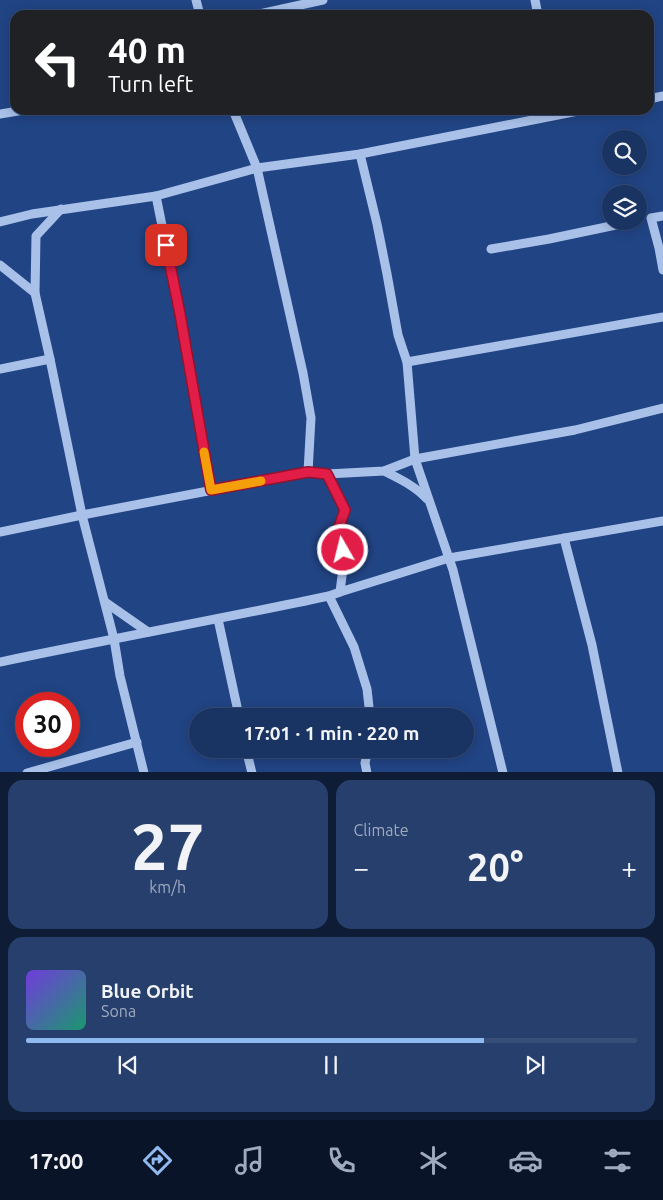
<!DOCTYPE html>
<html lang="en">
<head>
<meta charset="utf-8">
<style>
	body { margin:0; font-family:Ubuntu,sans-serif; background:#263f6c; color:#f1f3f6; height:100vh; display:flex; flex-direction:column; font-size:19px; white-space:nowrap }
	* { box-sizing:border-box; margin:0 }
	p { font-size:16px; color:#9faabe }
	.icon { flex:none; width:28px; height:28px; fill:none; stroke:currentColor; stroke-width:2; stroke-linecap:round; stroke-linejoin:round }
	.map { position:relative; height:772px; overflow:hidden }
	.panel { display:flex; flex-direction:column; gap:8px; padding:8px; background:#0e1c36; flex:1 }
	.panel>* { flex:none }
	.top-card { position:absolute; left:10px; top:10px; width:644px; height:105px; border-radius:15px; box-shadow:0 2px 12px #0003,0 0 0 1px #374e78; background:#202124; color:#fff; overflow:hidden }
	.buttons { position:absolute; left:602px; top:130px; display:grid; gap:10px }
	.buttons a { display:grid; place-items:center; width:45px; height:45px; border-radius:50%; background:#193363; box-shadow:0 2px 12px #0003,0 0 0 1px #374e78; font-size:25px }
	.speed { position:absolute; left:15px; top:692px; display:flex; gap:10px; font-size:25px; font-weight:700; text-align:center }
	.speed>* { display:grid; place-content:center; width:65px; height:65px; border-radius:50%; background:#193363; box-shadow:0 2px 12px #0003,0 0 0 1px #374e78; line-height:1 }
	.speed .limit { border:8px solid #d22; background:#fff; color:#111 }
	.pin { position:absolute; display:grid; place-items:center; width:42px; height:42px; color:#fff; margin:-21px; border-radius:10px; box-shadow:0 2px 8px #0006 }
	.me { position:absolute; width:55px; margin:-28px; rotate:352deg; stroke-linejoin:round; filter:drop-shadow(0 0 4px #0008) }
	.turn { display:flex; align-items:center; gap:18px; height:105px; padding:0 15px; font-size:22px }
	.turn .icon { width:65px; height:65px; stroke-width:2.5 }
	.turn b { display:block; font-size:35px; line-height:42px }
	.big { font-size:38px; font-weight:700; line-height:1.1 }
	.panel .tile { flex:1; display:flex; flex-direction:column; justify-content:center; gap:8px; min-width:0; padding:0 18px; border-radius:15px; background:#263f6c }
	.panel .dial { align-items:center; gap:0 }
	.dial b { font-size:65px; line-height:1 }
	.song { display:flex; align-items:center; gap:15px }
	.cover { width:60px; height:60px; border-radius:8px; background:linear-gradient(135deg,hsl(260 70% 55%),hsl(160 70% 35%)) }
	.played { height:5px; border-radius:2px; background:linear-gradient(90deg,#90b9f0 75%,#374e78 75%) }
	.keys { display:flex; justify-content:space-around; direction:ltr }
	.heat { display:flex; justify-content:space-between; align-items:center; font-size:28px; direction:ltr }
	.panel .tiles { flex:1; display:grid; gap:8px; grid-template-columns:1fr 1fr }
	.tile:last-child { grid-column:span 2 }
	.trip { position:absolute; left:189px; top:708px; width:285px; height:50px; border-radius:25px; background:#193363; box-shadow:0 2px 12px #0003,0 0 0 1px #374e78; font-weight:700; line-height:50px; text-align:center }
	.menu { display:flex; height:80px; justify-content:space-around; align-items:center; background:#0a1428; color:#9faabe }
	.menu .icon { width:35px; height:35px }
	.menu .active { color:#90b9f0 }
	.menu b { font-size:22px; color:#f1f3f6 }
	.map>svg:first-child { display:block }
	.lines { fill:none; stroke-linecap:round; stroke-linejoin:round }
	.minor { stroke:#a9c1e9; stroke-width:9 }
	.route-casing { stroke:#92132f; stroke-width:12 }
	.route { stroke:#e11d48; stroke-width:9 }
	.slow { stroke:#f59e0b; stroke-width:9 }
</style>
</head>
<body>
<div class="map">
<svg width="663" height="773" viewBox="0 0 663 773">
	<rect width="100%" height="100%" fill="#214484"/>
	<g class="lines">
		<g class="minor">
			<polyline points="196,0 200,15"/>
			<polyline points="535,0 538,15"/>
			<polyline points="254,15 323,0"/>
			<polyline points="649,99 663,96"/>
			<polyline points="233,110 257,168 303,373 311,418 308,472"/>
			<polyline points="0,114 24,110"/>
			<polyline points="360,154 377,224 387,274 398,335 407,362 415,459 453,570 503,773"/>
			<polyline points="156,196 180,314 211,490"/>
			<polyline points="61,209 36,236 35,293 50,359 82,515 114,639 120,676 144,773"/>
			<polyline points="663,216 651,218 659,248 663,270"/>
			<polyline points="0,222 32,214 156,196 257,168 360,154 583,110"/>
			<polyline points="491,249 549,239 635,221"/>
			<polyline points="0,265 35,293"/>
			<polyline points="407,362 663,317"/>
			<polyline points="0,369 50,359"/>
			<path d="M384,471C400,479 415,486 427,499"/>
			<polyline points="327,474 345,510 338,531 344,560 340,592"/>
			<polyline points="0,532 82,515 308,472 327,474 384,471 415,459 575,430 663,408"/>
			<polyline points="564,538 592,645 618,773"/>
			<polyline points="329,596 354,647 367,689 370,716"/>
			<polyline points="105,602 148,632"/>
			<polyline points="218,619 239,716"/>
			<path d="M0,662C110,639 220,619 329,596L340,592L449,558L663,521"/>
			<polyline points="246,749 252,773"/>
			<polyline points="27,773 137,742"/>
			<polyline points="367,773 365,763 368,749"/>
		</g>
	</g>
	<g class="lines">
		<g class="route-casing">
			<polyline id="route" points="166,245 180,314 211,490 308,472 327,474 345,510 338,530 343,550"/>
		</g>
		<use href="#route" class="route"/>
		<polyline class="slow" points="204,452 211,490 261,481"/>
	</g>
</svg>
<div class="buttons">
<a><svg class="icon" aria-label="search" viewBox="0 0 24 24"><circle cx="10" cy="10" r="6"/><path d="M15 15l6 6"/></svg></a>
<a><svg class="icon" aria-label="layers" viewBox="0 0 24 24"><path d="M12 4l9 5-9 5-9-5zM3 14l9 5 9-5"/></svg></a>
</div>
<div class="speed"><div class="limit">30</div></div>
<div class="pin" style="left:166px;top:245px;background:#d93025"><svg class="icon" aria-label="arrive" viewBox="0 0 24 24"><path d="M6 21V4h12l-3 4 3 4H6"/></svg></div>
<svg class="me" style="left:343px;top:550px" viewBox="-20 -20 40 40"><circle r="17" fill="#e11d48" stroke="#fff" stroke-width="3"/><path d="M0-11L8 9 0 5-8 9z" fill="#fff"/></svg>
<div class="trip">17:01 · 1 min · 220 m</div>
<div class="top-card">
<div class="turn"><svg class="icon" aria-label="left" viewBox="0 0 24 24"><path d="M17 20v-9H6M10 6l-5 5 5 5"/></svg><div><b>40 m</b>Turn left</div></div>
</div>
</div>
<section class="panel">
<div class="tiles">
<div class="tile dial"><b>27</b><p>km/h</p></div>
<div class="tile"><p>Climate</p>
<div class="heat"><a>−</a><b class="big">20°</b><a>+</a></div>
</div>
<div class="tile">
<div class="song"><i class="cover"></i><div><b>Blue Orbit</b><p>Sona</p></div></div>
<div class="played"></div>
<div class="keys"><svg class="icon" aria-label="previous" viewBox="0 0 24 24"><path d="M18 5L8 12l10 7zM5 5v14"/></svg><svg class="icon" aria-label="pause" viewBox="0 0 24 24"><path d="M8 5v14M16 5v14"/></svg><svg class="icon" aria-label="next" viewBox="0 0 24 24"><path d="M6 5l10 7-10 7zM19 5v14"/></svg></div>
</div>
</div>
</section>
<nav class="menu">
<b>17:00</b>
<svg class="icon active" aria-label="directions" viewBox="0 0 24 24"><path d="M12 3l9 9-9 9-9-9zM9 14v-3h6M13 9l2 2-2 2"/></svg>
<svg class="icon" aria-label="music" viewBox="0 0 24 24"><path d="M9 18V5l10-2v13"/><circle cx="6" cy="18" r="3"/><circle cx="16" cy="16" r="3"/></svg>
<svg class="icon" aria-label="phone" viewBox="0 0 24 24"><path d="M5 4h4l2 5-3 2q2 4 5 5l2-3 5 2v4C11 20 4 13 5 4z"/></svg>
<svg class="icon" aria-label="climate" viewBox="0 0 24 24"><path d="M12 3v18M4 7l16 10M4 17L20 7"/></svg>
<svg class="icon" aria-label="car" viewBox="0 0 24 24"><path d="M5 17H2v-5l4-1 3-4h7l3 4 3 1v5h-3M9 17h6M6 11h13"/><circle cx="7" cy="17" r="2"/><circle cx="17" cy="17" r="2"/></svg>
<svg class="icon" aria-label="filters" viewBox="0 0 24 24"><path d="M4 7h16M4 17h16"/><circle cx="9" cy="7" r="2"/><circle cx="15" cy="17" r="2"/></svg>
</nav>
</body>
</html>
